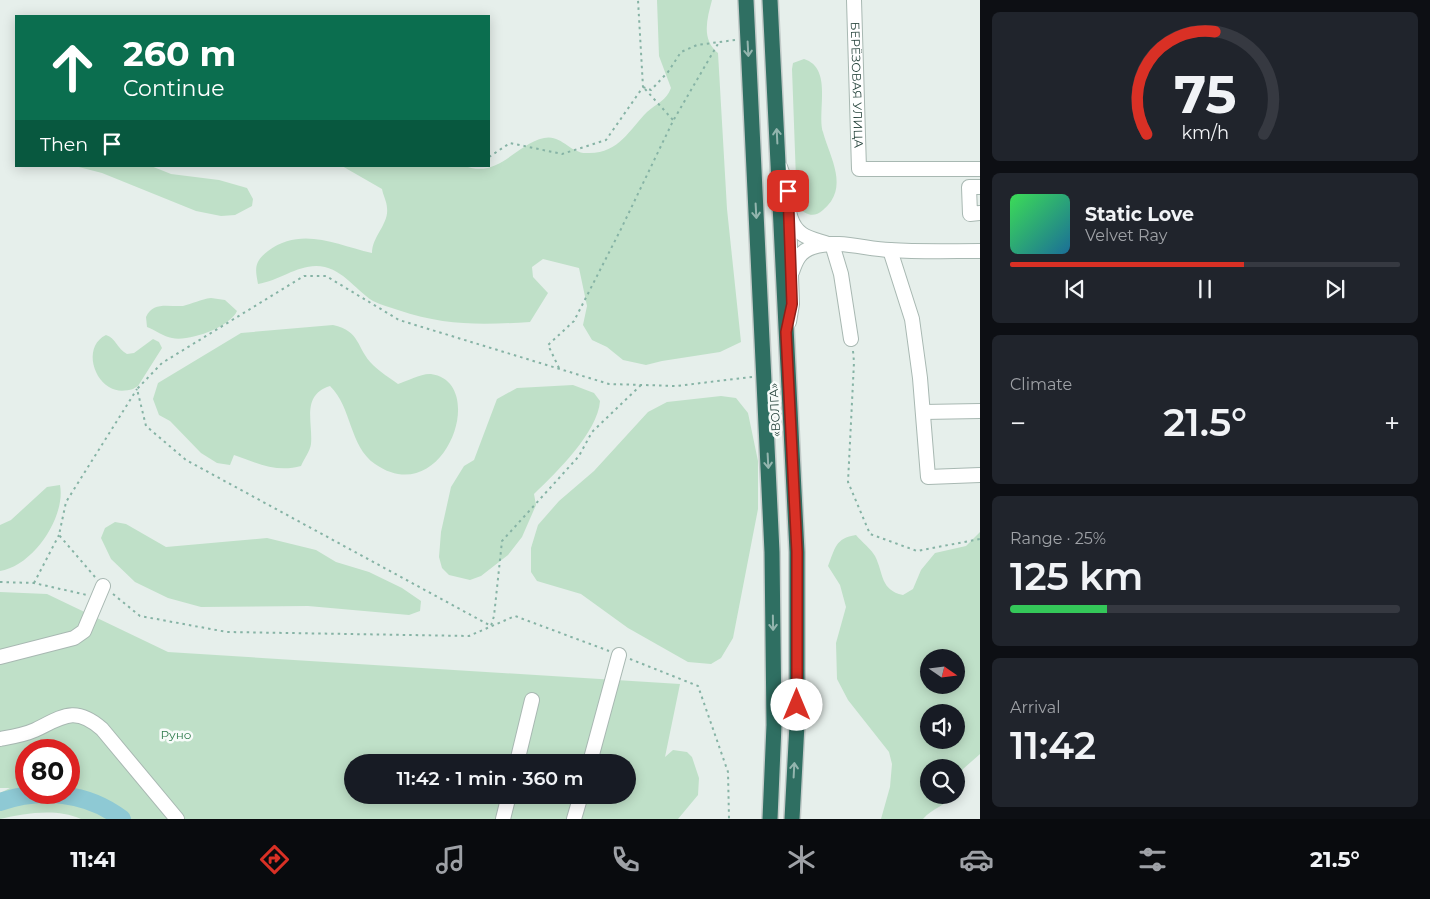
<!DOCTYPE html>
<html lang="en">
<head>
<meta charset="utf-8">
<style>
	body { margin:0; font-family:Montserrat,sans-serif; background:#20242c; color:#f1f3f6; height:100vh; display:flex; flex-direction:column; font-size:19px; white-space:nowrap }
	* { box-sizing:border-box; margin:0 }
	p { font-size:16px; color:#9ea1a6 }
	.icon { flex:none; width:28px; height:28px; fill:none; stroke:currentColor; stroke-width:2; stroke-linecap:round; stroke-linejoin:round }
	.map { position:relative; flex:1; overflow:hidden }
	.drawer { display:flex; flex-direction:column; gap:12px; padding:12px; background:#0d0f14; width:450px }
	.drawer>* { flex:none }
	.hud { position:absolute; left:15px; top:15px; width:475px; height:152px; border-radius:0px; box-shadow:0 2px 12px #0003; background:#0b6e4f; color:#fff; overflow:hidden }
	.needle { width:32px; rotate:104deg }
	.fabs { position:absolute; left:920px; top:649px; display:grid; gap:10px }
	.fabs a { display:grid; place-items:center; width:45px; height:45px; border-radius:50%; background:#171b24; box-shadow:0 2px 12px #0003; font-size:25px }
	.speed { position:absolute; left:15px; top:739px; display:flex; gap:10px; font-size:25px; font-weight:700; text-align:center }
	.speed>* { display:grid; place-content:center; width:65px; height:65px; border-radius:50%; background:#171b24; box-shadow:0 2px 12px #0003; line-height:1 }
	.speed .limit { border:8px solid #d22; background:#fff; color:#111 }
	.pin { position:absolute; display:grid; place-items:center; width:42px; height:42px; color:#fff; margin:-21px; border-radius:10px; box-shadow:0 2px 8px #0006 }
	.me { position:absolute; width:55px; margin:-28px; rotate:0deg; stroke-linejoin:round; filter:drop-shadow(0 0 4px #0008) }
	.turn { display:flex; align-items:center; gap:18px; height:105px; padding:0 25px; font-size:22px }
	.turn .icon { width:65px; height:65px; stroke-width:2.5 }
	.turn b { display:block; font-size:35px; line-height:42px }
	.then { display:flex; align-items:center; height:48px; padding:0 25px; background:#0003; gap:10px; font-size:19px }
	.big { font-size:38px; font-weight:600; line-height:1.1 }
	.drawer .card { flex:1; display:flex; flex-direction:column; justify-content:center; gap:8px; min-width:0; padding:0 18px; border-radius:8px; background:#20242c }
	.drawer .dial { align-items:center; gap:0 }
	.dial svg { height:130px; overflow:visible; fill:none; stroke:#363941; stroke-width:7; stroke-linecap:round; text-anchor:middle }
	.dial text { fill:#f1f3f6; stroke:none }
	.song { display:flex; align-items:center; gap:15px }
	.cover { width:60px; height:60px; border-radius:8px; background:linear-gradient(135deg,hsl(130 70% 55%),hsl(200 70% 35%)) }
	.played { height:5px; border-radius:2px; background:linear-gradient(90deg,#d93025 60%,#363941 60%) }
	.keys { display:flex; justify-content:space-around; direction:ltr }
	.heat { display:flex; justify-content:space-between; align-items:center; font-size:28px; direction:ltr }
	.charge { height:8px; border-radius:4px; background:linear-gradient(90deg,#34c759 25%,#363941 0) }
	.trip { position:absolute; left:344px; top:754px; width:292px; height:50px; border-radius:25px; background:#171b24; box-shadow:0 2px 12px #0003; font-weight:600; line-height:50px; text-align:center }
	.tab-bar { display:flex; height:80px; justify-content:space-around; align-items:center; background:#090b0e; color:#9ea1a6 }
	.tab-bar .icon { width:35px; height:35px }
	.tab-bar .on { color:#d93025 }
	.tab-bar b { font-size:22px; color:#f1f3f6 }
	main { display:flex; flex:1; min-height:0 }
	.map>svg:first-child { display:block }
	.green { fill:#bfe0c8; fill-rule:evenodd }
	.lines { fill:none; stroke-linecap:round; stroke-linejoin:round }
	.river { stroke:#8ec9d4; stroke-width:18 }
	.minor-casing { stroke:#a8b8b2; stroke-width:16 }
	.highway-casing { stroke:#c2cac8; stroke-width:18 }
	.path { stroke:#86b3a5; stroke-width:2; stroke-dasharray:2.5 4; stroke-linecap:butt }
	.minor { stroke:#fff; stroke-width:14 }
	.highway { stroke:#2f6f62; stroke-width:15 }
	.oneway { stroke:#93b5ae }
	.route-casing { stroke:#8d1f18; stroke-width:12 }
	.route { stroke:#d93025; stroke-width:9 }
	.labels { text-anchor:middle; stroke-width:5; stroke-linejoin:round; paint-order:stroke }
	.street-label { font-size:12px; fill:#24423a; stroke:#f7fbf9 }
	.park-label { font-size:12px; fill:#2d7a4b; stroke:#f7fbf9 }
</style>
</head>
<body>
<main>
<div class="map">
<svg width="980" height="819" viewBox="0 0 980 819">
	<rect width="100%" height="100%" fill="#e6efeb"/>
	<g class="green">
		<path d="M657,0H712C707,19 701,39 718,53L727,209L741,342L720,352L662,361L646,365L623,360L607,347L592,340L583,325L587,306L579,268L543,259L532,267L533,277L548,293L530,322C481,325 446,326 398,310C390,307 381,305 373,301C354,289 341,266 316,266C296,266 278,281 258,284C255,268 254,262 268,251C302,226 336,245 372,253C372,236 389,224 387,208C387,202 383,195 382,189L342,166H465C498,179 516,144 544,138C561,134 570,153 586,153C618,155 629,130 647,112C657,103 666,101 671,88L659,56Z"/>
		<path d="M804,59C833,68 817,111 823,132C830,158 850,188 823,210C813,219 806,214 797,207L792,69L793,63Z"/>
		<polygon points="75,166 151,166 171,174 219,180 247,188 253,199 252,206 235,215 221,216 196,211 102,173"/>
		<path d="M211,298L225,300L237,311C230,327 189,342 172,338C164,337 155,330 147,327L146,317C153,301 169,307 183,306C192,304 201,299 211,298Z"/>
		<path d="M333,325C361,331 356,348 373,365C380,372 390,378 398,384C407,381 422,373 431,374C490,382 444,512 375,464C349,446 352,407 330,386C301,395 313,422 311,444C310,451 304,459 301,466C277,473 257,463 234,455L230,465L217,463L201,453L170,421L159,415L153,399L158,383L241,333Z"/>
		<path d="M106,335C116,338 117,349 127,354L134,353L153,339L159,342L162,348L138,386L133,389C125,391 117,392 109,387C91,376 85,345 106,335Z"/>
		<path d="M573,385L594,393L600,401C598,432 556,473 534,494L536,505L522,537L508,555L481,576L470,580L449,575L442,568L439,557L441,532L451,487L464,466L474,460L497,399L517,388Z"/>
		<polygon points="721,396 736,398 748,413 758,461 758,509 733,638 721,658 711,664 688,662 628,628 581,594 537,581 531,572 531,548 538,525 559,501 594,471 648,412 667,402"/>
		<path d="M60,485C66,517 33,566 0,571V525L11,520L47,487Z"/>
		<polygon points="115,522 126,524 166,547 267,538 316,550 336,562 369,572 402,588 421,601 420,611 409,615 308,606 201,607 168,598 135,582 111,559 101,538 105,528"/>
		<path d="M980,532V754L963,769L956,790V768H929V795H953C946,806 932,808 923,819H881L890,787L892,764L889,752L848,700L837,679L836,643L846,607L840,585L828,566C835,549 835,538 856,535C862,542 871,549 875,556C884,574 880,590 903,595L913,589L921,570L935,553L966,546ZM929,658H956V685H929ZM929,712H956V740H929Z"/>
		<path d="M0,592L47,594L168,652L680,684L665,757L673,750L687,752L692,757L699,778L698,795L678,819H81C56,808 26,813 0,819V793L10,788H0ZM26,750H69V792H26ZM352,762H628V795H352Z"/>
	</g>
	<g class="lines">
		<path class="river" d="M0,802C41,788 87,792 122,819"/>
		<g class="minor-casing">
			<g id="minor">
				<path id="s1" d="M854,0L859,169H980"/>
				<path d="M780,167C790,189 783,221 802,234C809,239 820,241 828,244"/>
				<polyline points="980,187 969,187 970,214 980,213"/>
				<polyline points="789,218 792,304 789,322"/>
				<polyline points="832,244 841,274 851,339"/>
				<polyline points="890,250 912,319 920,378 928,477 980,475"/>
				<path d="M792,272C796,260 800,251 813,247C838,239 865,249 890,250C920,252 950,251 980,251"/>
				<polyline points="923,412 980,411"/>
				<polyline points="0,657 74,638 84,631 103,586"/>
				<path d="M0,739C11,737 24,735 35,730C62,717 75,705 102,729L177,819"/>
				<polyline points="517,762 532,700"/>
				<polyline points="590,762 619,655"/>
				<polyline points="503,819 509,795"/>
				<polyline points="574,819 581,795"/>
			</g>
		</g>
		<g class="highway-casing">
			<g id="highway">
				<polyline points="746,0 772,552 774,725 770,819"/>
				<polyline points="770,0 797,552 797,724 792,819"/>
			</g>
		</g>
		<g class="path">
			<polyline points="643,87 651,90 668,72 681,52 697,45 735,40"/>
			<polyline points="645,89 673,120"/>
			<polyline points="489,157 510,143 562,154 606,140 643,87 638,0"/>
			<polyline points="853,351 854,362 848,482 870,534 917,551 980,539"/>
			<polyline points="559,368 548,345 574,321 621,229 673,121 719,42"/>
			<polyline points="641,385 592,432 579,456 502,541 494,616 491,626 186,460 146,426 137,389 162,363 304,276 326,276 399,320 609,384 676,386 752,377"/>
			<polyline points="95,577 59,535 66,502 137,389"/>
			<polyline points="0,582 34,583 87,595"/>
			<polyline points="34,583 59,535"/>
			<polyline points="113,594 140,616 227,632 469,636 515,616 609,651"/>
			<polyline points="630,659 698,686 728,772 729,819"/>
		</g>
		<use href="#minor" class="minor"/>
		<use href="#highway" class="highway"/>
	</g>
	<defs><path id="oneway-shaft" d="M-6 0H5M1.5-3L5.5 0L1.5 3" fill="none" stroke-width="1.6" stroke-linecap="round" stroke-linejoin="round" transform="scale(1.25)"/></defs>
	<g class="oneway">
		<use href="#oneway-shaft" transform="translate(748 49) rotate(87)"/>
		<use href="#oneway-shaft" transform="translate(777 136) rotate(-93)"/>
		<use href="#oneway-shaft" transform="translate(756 211) rotate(87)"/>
		<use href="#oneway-shaft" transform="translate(768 461) rotate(87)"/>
		<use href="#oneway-shaft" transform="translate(773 623) rotate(89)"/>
		<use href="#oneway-shaft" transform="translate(794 770) rotate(-87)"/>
	</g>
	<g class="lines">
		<g class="route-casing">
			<polyline id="route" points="788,191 792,304 786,332 797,552 797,705"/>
		</g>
		<use href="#route" class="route"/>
	</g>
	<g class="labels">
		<g class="street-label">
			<text dy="4" stroke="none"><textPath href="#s1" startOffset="85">БЕРЁЗОВАЯ УЛИЦА</textPath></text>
			<text transform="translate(775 410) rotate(-93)" y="4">«ВОЛГА»</text>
		</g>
		<g class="park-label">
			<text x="176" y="739">Руно</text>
		</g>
	</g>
</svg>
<div class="fabs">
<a><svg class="needle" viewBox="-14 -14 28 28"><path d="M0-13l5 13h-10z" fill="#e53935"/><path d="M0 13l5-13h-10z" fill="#9ea1a6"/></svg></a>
<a><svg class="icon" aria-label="sound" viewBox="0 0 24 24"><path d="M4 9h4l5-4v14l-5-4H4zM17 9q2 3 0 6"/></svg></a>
<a><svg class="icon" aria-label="search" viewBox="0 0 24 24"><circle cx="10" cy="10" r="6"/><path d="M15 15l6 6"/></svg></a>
</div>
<div class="speed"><div class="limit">80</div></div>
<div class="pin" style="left:788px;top:191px;background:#d93025"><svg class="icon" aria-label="arrive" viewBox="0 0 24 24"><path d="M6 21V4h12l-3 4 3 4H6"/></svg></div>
<svg class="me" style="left:797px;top:705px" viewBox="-20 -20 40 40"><circle r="19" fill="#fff"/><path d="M0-13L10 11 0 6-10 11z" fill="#d93025"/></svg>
<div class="trip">11:42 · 1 min · 360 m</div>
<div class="hud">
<div class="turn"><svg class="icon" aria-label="ahead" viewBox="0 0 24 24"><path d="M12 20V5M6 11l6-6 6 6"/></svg><div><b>260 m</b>Continue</div></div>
<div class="then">Then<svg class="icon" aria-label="arrive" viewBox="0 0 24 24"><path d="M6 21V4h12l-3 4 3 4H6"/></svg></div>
</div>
</div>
<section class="drawer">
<div class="card dial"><svg viewBox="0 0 100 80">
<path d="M14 69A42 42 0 1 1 86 69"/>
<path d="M14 69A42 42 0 0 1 56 6" stroke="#d93025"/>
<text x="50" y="56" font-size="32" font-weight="700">75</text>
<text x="50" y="72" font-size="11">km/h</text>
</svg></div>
<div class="card">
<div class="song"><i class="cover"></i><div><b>Static Love</b><p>Velvet Ray</p></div></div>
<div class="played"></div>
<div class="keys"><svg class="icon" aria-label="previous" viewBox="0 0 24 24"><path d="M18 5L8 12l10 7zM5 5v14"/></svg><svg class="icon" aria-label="pause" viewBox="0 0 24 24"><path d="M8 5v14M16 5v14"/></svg><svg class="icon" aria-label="next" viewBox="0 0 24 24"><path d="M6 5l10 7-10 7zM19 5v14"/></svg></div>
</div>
<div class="card"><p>Climate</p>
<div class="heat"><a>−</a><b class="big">21.5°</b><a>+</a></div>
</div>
<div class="card"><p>Range · 25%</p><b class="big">125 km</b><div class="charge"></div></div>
<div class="card"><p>Arrival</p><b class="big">11:42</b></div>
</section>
</main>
<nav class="tab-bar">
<b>11:41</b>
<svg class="icon on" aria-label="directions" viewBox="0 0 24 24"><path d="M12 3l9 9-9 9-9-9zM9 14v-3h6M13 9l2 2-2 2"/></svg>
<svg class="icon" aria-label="music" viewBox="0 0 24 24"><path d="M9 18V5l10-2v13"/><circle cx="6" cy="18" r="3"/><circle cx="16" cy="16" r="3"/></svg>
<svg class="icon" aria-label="phone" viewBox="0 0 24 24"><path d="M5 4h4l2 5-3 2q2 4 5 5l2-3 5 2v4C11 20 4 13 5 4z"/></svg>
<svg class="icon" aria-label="climate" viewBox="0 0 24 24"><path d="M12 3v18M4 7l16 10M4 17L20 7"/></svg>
<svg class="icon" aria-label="car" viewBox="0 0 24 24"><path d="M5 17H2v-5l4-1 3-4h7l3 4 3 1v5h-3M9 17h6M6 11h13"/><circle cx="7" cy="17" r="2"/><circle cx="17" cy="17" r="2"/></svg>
<svg class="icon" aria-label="filters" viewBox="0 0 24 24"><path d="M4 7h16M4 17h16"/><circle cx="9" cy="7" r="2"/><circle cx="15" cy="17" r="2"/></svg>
<b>21.5°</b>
</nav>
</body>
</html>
